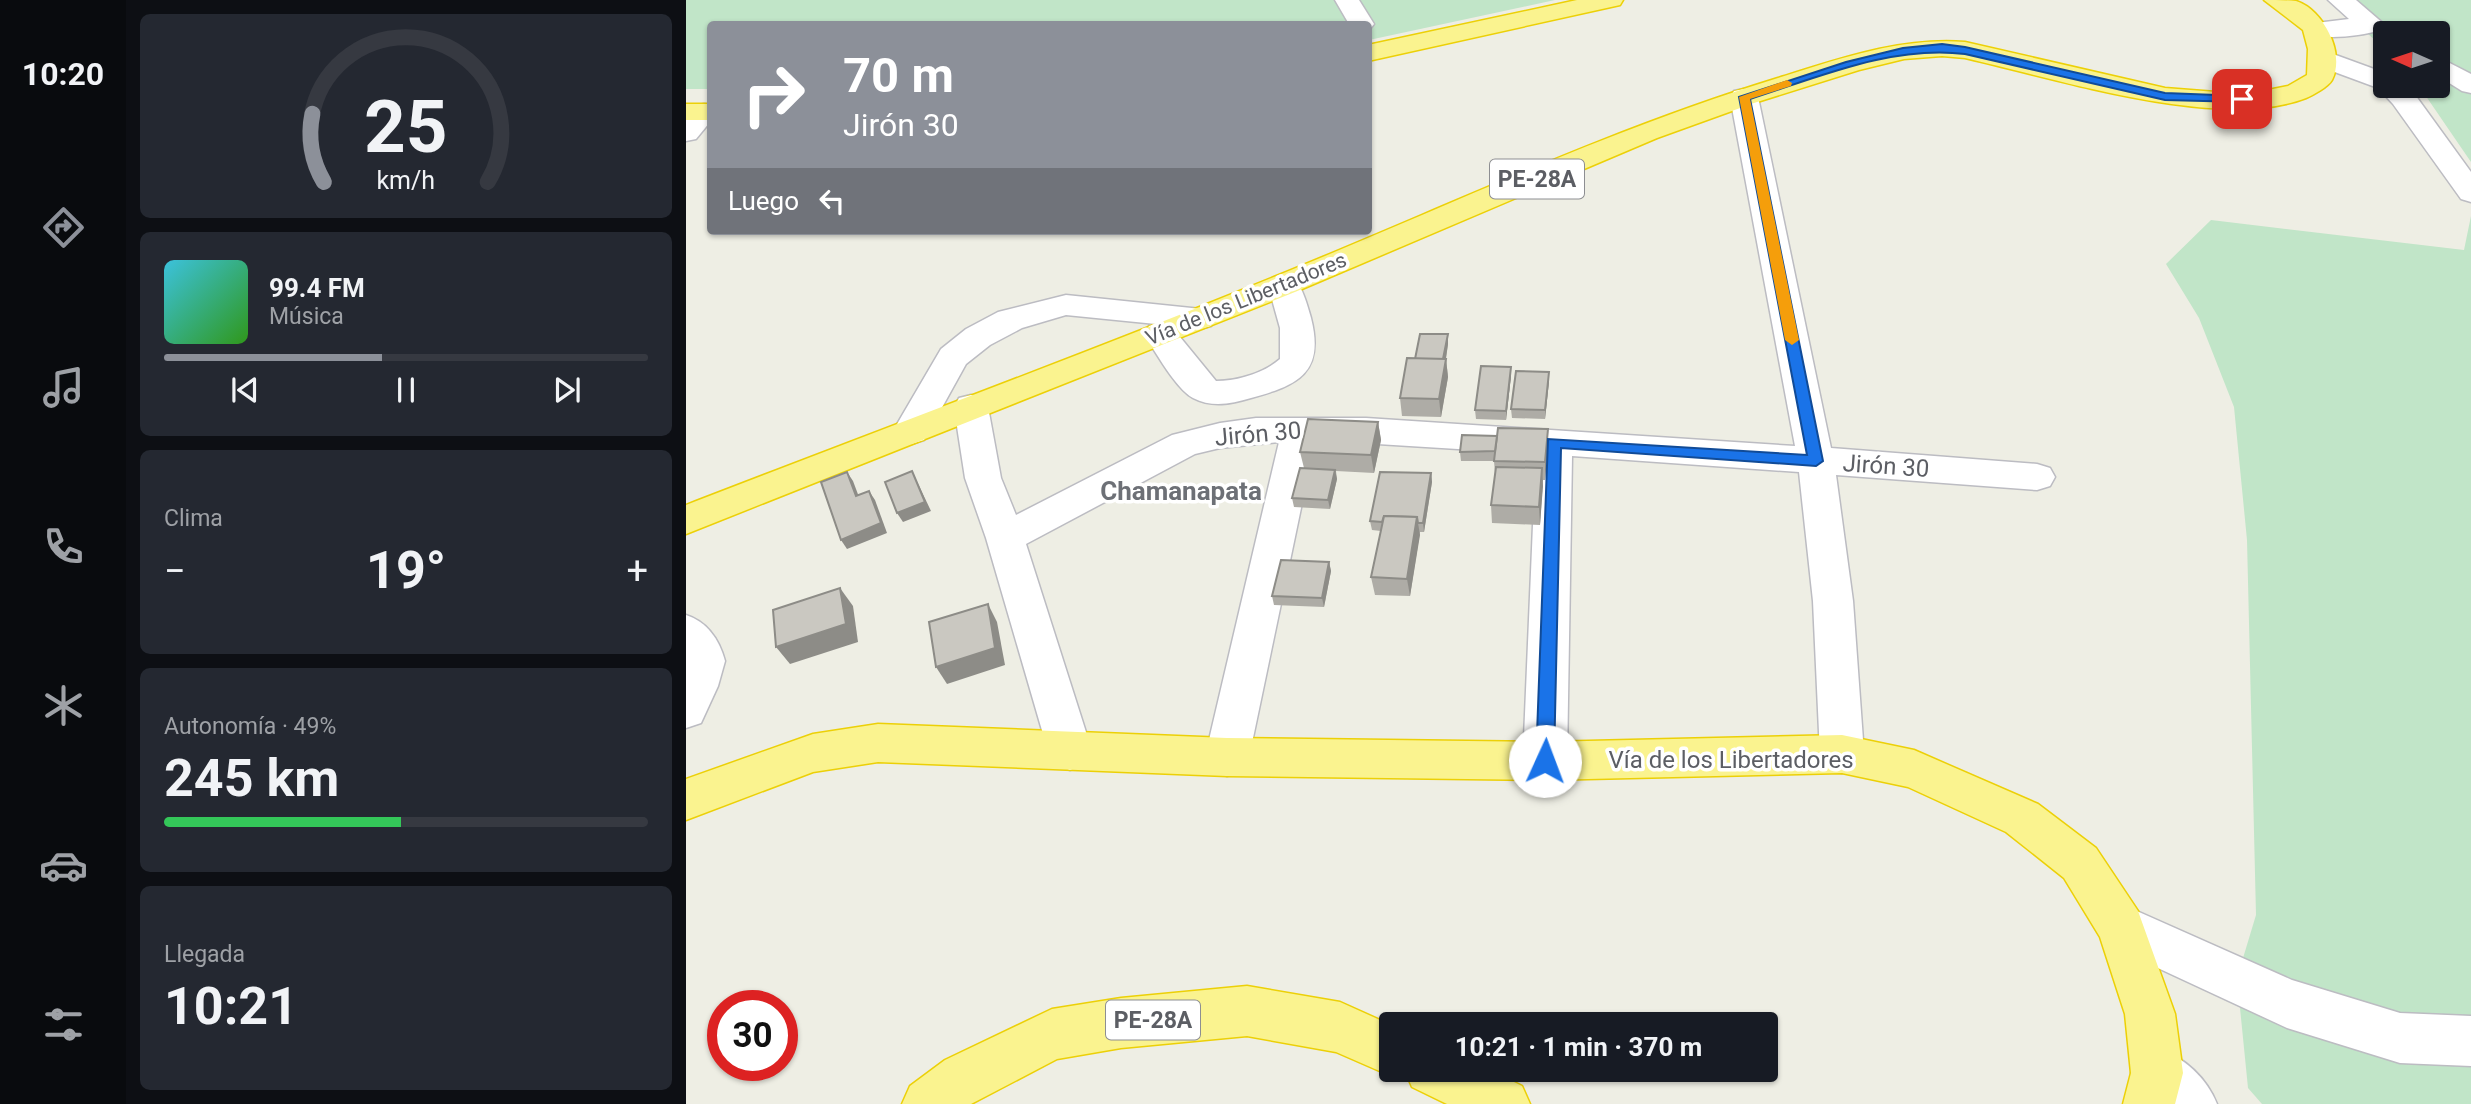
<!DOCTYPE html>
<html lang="es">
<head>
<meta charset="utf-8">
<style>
	body { margin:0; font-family:Roboto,sans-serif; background:#242831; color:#f1f3f6; height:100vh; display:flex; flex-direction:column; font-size:26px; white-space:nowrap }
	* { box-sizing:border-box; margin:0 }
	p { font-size:23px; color:#9ea1a6 }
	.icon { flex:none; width:38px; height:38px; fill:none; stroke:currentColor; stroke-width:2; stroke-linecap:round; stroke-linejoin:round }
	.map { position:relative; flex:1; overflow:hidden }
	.side { display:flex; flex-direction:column; gap:14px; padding:14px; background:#0d0f14; width:560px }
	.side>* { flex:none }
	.hud { position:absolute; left:21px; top:21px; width:665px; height:214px; border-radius:7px; box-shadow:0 2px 5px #0004; background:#8c9099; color:#fff; overflow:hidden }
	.needle { width:46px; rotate:273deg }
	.buttons { position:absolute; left:1687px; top:21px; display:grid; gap:14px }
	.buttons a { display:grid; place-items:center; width:77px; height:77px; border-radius:7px; background:#171b24; box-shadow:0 2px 5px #0004; font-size:35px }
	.speed { position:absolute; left:21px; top:990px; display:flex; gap:14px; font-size:35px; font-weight:700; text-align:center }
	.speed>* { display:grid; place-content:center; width:91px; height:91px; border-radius:50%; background:#171b24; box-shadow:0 2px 5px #0004; line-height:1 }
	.speed .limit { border:10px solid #d22; background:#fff; color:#111 }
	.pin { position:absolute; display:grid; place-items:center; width:60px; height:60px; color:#fff; margin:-30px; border-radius:14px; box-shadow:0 4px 10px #0006 }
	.me { position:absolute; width:77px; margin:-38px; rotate:2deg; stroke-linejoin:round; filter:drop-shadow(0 0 5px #0008) }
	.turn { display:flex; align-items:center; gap:24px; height:147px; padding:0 21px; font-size:32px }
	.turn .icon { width:91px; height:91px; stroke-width:2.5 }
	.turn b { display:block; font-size:49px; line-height:60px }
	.then { display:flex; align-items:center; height:66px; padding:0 21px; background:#0003; gap:14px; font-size:26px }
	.big { font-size:52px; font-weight:700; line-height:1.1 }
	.side .widget { flex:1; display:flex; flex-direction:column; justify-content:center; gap:10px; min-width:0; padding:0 24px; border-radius:10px; background:#242831 }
	.side .dial { align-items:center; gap:0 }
	.dial svg { height:182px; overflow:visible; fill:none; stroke:#363941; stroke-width:7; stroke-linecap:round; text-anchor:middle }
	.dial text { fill:#f1f3f6; stroke:none }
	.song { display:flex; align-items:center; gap:21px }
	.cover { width:84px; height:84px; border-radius:10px; background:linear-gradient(135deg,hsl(190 70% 55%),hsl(110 70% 35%)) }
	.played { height:7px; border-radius:4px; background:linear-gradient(90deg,#8c9099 45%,#363941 45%) }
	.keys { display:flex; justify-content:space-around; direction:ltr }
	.heat { display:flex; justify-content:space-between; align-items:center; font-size:38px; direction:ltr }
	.charge { height:10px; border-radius:5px; background:linear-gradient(90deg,#34c759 49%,#363941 0) }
	.trip { position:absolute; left:693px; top:1012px; width:399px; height:70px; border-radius:7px; background:#171b24; box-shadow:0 2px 5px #0004; font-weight:700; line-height:70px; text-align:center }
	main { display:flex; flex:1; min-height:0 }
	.dock { display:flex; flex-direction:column; width:126px; justify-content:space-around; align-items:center; background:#090b0e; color:#9ea1a6 }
	.dock .icon { width:49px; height:49px }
	.dock .on { color:#8c9099 }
	.dock b { font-size:32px; color:#f1f3f6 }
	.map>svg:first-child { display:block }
	.green { fill:#c1e5c8 }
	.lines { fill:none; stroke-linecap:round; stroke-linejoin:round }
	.minor-casing { stroke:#bcbcc2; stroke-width:3 }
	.highway-casing { stroke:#ecd007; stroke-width:3 }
	.minor { fill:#fff; fill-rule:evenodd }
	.highway { fill:#faf38f; fill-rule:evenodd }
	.wall { fill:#aeaca6 }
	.shaded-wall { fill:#8d8c87 }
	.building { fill:#cac8c1; stroke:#8d8c87; stroke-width:2 }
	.route { fill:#1a73e8; stroke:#114b97; stroke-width:2 }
	.slow { fill:#f59e0b }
	.labels { text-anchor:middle; stroke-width:7; stroke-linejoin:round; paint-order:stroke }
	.far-street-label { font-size:21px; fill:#5c5e64; stroke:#fff }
	.shield { fill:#fff; stroke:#8d8e92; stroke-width:2 }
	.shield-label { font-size:23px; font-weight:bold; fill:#5c5e64 }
	.street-label { font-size:24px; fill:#5c5e64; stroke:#fff }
	.neighbourhood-label { font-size:26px; font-weight:bold; fill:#6d7076; stroke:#fff }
</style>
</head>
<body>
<main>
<nav class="dock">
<b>10:20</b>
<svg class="icon on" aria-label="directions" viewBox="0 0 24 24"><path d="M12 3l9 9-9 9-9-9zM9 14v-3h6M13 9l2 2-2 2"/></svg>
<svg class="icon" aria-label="music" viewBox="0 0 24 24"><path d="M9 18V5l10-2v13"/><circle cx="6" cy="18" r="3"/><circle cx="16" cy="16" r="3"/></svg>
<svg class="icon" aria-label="phone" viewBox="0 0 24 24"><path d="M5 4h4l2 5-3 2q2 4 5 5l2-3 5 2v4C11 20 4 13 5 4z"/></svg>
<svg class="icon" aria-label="climate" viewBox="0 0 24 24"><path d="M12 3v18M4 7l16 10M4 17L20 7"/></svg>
<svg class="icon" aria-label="car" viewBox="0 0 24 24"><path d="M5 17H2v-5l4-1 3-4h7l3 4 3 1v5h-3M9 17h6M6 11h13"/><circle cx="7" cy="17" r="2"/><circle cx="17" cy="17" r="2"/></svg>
<svg class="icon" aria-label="filters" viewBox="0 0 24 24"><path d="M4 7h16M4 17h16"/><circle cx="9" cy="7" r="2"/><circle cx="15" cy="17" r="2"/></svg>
</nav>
<section class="side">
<div class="widget dial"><svg viewBox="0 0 100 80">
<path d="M14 69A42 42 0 1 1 86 69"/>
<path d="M14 69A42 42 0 0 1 9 39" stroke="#8c9099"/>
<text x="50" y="56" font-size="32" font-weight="700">25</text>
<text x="50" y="72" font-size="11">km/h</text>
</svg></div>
<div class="widget">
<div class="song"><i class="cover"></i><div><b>99.4 FM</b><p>Música</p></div></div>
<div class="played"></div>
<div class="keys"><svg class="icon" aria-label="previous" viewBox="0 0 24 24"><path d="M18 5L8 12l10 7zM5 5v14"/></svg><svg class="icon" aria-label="pause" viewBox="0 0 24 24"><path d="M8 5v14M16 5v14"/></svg><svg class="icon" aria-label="next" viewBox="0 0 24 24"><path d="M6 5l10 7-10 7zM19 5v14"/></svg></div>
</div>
<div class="widget"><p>Clima</p>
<div class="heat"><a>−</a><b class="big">19°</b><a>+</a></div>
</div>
<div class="widget"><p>Autonomía · 49%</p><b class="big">245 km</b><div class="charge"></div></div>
<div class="widget"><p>Llegada</p><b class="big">10:21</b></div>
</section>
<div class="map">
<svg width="1785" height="1104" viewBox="0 0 1785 1104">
	<rect width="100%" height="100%" fill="#eeeee4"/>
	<g class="green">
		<polygon points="0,0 869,0 683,40 682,24 24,24 24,89 0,89"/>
		<polygon points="1647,0 1785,0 1785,162 1733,86 1752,86 1752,33 1699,33 1699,50"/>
		<polygon points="1785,216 1785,1104 1576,1104 1562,1088 1551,978 1570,915 1561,540 1548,407 1513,318 1480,264 1525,220 1778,250"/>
	</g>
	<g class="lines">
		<g class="minor-casing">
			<g id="minor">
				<polygon points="649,0 673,0 688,24 684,29 682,24 663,24"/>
				<path d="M1642,0H1670L1699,25L1695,30C1674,36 1643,40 1622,34L1618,29L1622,24L1663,19Z"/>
				<polygon points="1636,50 1699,73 1699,86 1719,86 1727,92 1785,172 1785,202 1775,199 1707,104 1692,88 1627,64 1623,58 1627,52"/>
				<polygon points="1752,57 1785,74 1785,93 1776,91 1752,76"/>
				<polygon points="1058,89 1068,91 1072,97 1145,448 1351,464 1364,468 1369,477 1364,486 1351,490 1150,475 1167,601 1178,754 1171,767 1156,773 1141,767 1134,754 1127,601 1113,472 886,456 881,761 874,774 859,780 844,774 837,761 850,454 643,441 629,441 563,757 556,770 541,776 526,770 519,757 593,442 534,448 509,454 340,544 406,751 399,764 384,770 369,764 362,751 300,538 279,478 268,407 273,398 285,395 297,398 302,407 315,478 330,515 486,435 534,423 570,418 680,418 1109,446 1044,97 1048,91"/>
				<polygon points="18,104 24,105 24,122 10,139 0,141 0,116 8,106"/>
				<path d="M598,275L609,278C617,290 621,304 625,318C639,373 612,385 565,398C545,404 526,408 507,398C490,389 469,351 458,334L463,326L470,324L380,315L336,328L304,345L280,364L238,440L225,444L212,440L207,431L255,349L280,329L312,312L380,295L525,310L529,318L525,326L513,329L485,326L530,381C552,381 578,373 594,359V328L582,285L587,278Z"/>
				<path d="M0,615C21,622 33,639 39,661L32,686L15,723L0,728Z"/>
				<polygon points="1435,904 1606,980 1714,1013 1785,1016 1785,1066 1714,1063 1601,1028 1418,943 1411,927 1418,911"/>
				<path d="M1471,1047C1498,1058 1520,1077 1531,1104H1467L1453,1091L1445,1073L1453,1055Z"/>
			</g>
		</g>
		<g class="highway-casing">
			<g id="highway">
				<polygon points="891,0 937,0 934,5 682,61 682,45"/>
				<path d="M1578,0C1587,0 1601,0 1610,1C1637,9 1660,54 1646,80C1642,87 1627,95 1620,98C1534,132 1368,78 1279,58L1256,56L1218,59L1173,70L1068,103L971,138L609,292L0,534V505C196,429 394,356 588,277C756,209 919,131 1092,78C1153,59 1214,37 1279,42L1479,88L1530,92L1582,90L1602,86L1621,75L1622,49L1617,30Z"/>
				<rect x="0" y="104" width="24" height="16"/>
				<polygon points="192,724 541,738 859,742 1156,735 1228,750 1352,804 1410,848 1452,911 1489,1014 1497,1073 1489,1104 1437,1104 1445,1073 1439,1014 1414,937 1378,878 1320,832 1222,787 1156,773 859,780 541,776 192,762 127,772 0,820 0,779 127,734"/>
				<polygon points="561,986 654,1002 705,1025 705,1069 802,1069 836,1086 844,1104 761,1104 726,1087 719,1071 705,1076 650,1052 561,1036 435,1048 371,1059 285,1104 216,1104 224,1086 259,1060 366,1009 435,998"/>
			</g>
		</g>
		<use href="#minor" class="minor"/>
		<use href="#highway" class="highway"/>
	</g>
	<g class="wall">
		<polygon points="762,344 760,359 762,377 755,417 716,416 714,398 729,359"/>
		<polygon points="863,372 863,381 859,419 826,418 825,409"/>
		<polygon points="825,376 820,420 790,419 789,410"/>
		<polygon points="692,422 695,440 688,473 650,471 651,479 644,509 608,507 606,498 618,468 614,452"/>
		<polygon points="862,429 862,447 859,480 857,480 854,525 806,523 805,505 809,473 808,461 775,461 774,452 811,436"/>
		<polygon points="745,473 746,482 738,532 734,532 724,596 689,595 685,577 695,531 686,530 684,521"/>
		<polygon points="643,562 645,571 638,607 588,605 586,596"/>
	</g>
	<g class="shaded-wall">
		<polygon points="762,334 762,344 757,377 756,368"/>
		<polygon points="760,359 762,377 755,417 753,399"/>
		<polygon points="825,367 825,376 820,420 820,411"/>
		<polygon points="863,372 863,381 859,419 859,410"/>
		<polygon points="692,422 695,440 688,473 685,455"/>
		<polygon points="862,429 862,447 859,480 859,462"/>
		<polygon points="856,468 857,486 854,525 853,507"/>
		<polygon points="649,470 651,479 644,509 642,500"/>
		<polygon points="226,471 245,511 217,522 211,513"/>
		<polygon points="161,472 167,481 176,505 170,496"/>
		<polygon points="745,473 746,482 738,532 737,523"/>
		<polygon points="183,491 189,500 201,533 161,549 155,540"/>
		<polygon points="731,517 734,535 724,596 721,579"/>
		<polygon points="643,562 645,571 638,607 636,598"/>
		<polygon points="154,588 167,606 172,642 104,664 90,647"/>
		<polygon points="302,604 311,622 319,665 261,684 250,667"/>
	</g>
	<g class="building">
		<polygon points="734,334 762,334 757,359 729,359"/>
		<polygon points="721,358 760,359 753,399 714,398"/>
		<polygon points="795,366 825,367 820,411 789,410"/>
		<polygon points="830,371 863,372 859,410 825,409"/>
		<polygon points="622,419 692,422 685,455 614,452"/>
		<polygon points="812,428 862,429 859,462 808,461"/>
		<polygon points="776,435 811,436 809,451 774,452"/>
		<polygon points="810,467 856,468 853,507 805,505"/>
		<polygon points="614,468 649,470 642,500 606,498"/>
		<polygon points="226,471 239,502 211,513 199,482"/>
		<polygon points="161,472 170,496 183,491 195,523 155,540 135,482"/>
		<polygon points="694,472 745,473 737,523 732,523 731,517 698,516 696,522 684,521"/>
		<polygon points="698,516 731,517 721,579 685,577"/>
		<polygon points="595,560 643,562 636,598 586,596"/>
		<polygon points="154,588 160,624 90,647 87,610"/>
		<polygon points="302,604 309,648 250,667 243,622"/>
	</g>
	<path class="route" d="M1256,44L1279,47L1479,93L1556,96L1562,99L1556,102L1479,100L1279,54C1206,45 1133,77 1064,99L1137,461L1130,466L875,448L868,761L866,767L859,769L853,767L850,761L862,439L1121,455L1053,97L1160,62L1217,48Z"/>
	<polygon class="slow" points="1101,80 1106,83 1105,86 1064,99 1113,340 1106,345 1099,340 1053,97"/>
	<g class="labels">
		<g class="far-street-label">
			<text transform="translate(560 299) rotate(-22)" y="7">Vía de los Libertadores</text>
		</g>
		<g class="shield">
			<rect x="804" y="159.5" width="94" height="39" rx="5"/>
			<rect x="420" y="1000.5" width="94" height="39" rx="5"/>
		</g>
		<g class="shield-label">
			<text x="851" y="187">PE-28A</text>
			<text x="467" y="1028">PE-28A</text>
		</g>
		<g class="street-label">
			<text transform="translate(572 434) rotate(-5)" y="8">Jirón 30</text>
			<text transform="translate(1200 466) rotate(4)" y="8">Jirón 30</text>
			<text x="1045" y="768">Vía de los Libertadores</text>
		</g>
		<g class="neighbourhood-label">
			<text x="495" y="500">Chamanapata</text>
		</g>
	</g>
</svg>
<div class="buttons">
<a><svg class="needle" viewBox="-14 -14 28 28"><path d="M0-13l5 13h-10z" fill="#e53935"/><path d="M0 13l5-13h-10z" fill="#9ea1a6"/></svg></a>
</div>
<div class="speed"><div class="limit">30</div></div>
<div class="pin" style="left:1556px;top:99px;background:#d93025"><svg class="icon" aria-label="arrive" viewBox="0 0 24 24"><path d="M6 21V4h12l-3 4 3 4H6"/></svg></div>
<svg class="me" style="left:859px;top:761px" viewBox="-20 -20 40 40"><circle r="19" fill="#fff"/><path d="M0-13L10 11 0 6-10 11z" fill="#1a73e8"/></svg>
<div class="trip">10:21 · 1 min · 370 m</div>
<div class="hud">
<div class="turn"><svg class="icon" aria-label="right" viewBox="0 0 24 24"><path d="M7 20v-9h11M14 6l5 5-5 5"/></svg><div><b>70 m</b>Jirón 30</div></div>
<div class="then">Luego<svg class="icon" aria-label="left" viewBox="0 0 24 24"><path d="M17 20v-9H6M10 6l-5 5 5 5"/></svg></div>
</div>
</div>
</main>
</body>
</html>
